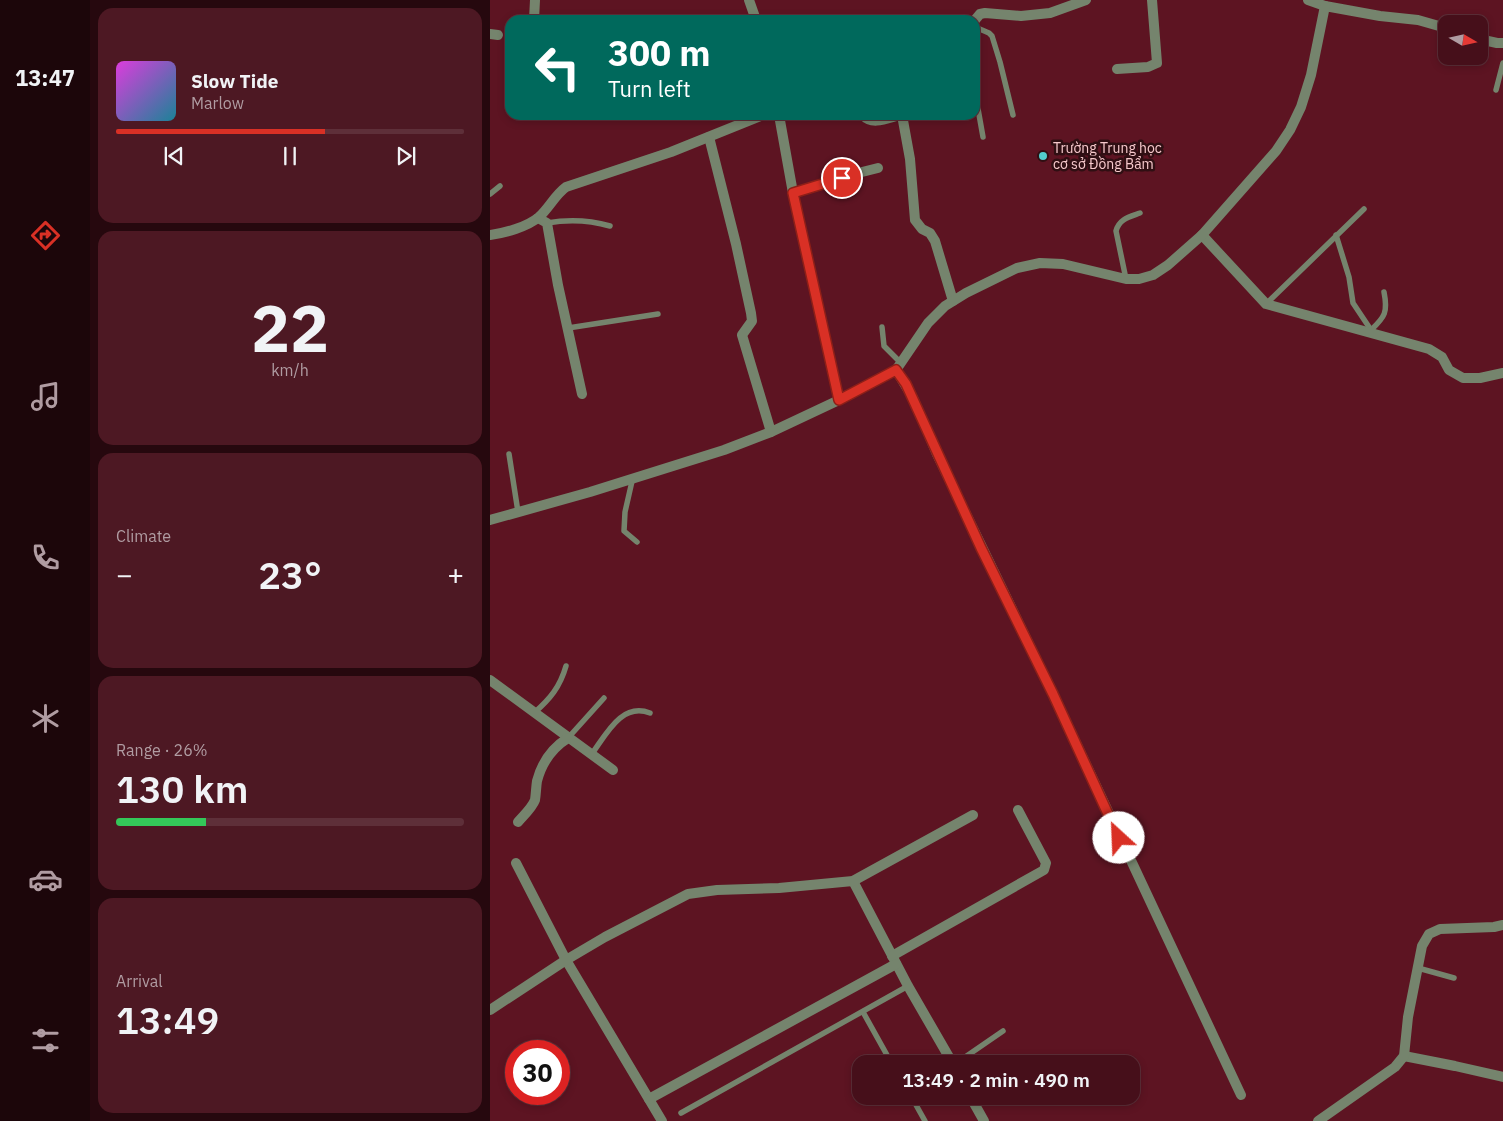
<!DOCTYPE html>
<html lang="en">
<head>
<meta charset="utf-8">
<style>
	body { margin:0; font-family:"IBM Plex Sans",sans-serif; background:#4d1823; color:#f1f3f6; height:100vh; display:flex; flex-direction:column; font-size:19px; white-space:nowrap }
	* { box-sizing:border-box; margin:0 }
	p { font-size:16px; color:#b09ca2 }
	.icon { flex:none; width:28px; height:28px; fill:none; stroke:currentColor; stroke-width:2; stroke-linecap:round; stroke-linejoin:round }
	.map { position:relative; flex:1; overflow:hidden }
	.side { display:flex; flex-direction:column; gap:8px; padding:8px; background:#26080e; width:400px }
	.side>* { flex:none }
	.guide { position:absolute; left:15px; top:15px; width:475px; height:105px; border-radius:15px; box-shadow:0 2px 8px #0003,0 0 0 1px #5e2f39; background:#00695c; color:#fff; overflow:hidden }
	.needle { width:32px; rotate:99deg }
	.controls { position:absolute; left:948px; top:15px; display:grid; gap:10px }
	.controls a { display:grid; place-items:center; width:50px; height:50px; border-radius:10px; background:#460f1a; box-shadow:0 2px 8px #0003,0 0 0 1px #5e2f39; font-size:25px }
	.speed { position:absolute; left:15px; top:1040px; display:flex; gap:10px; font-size:25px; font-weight:700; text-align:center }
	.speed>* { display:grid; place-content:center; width:65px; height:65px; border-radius:50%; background:#460f1a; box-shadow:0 2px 8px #0003,0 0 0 1px #5e2f39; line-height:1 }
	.speed .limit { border:8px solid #d22; background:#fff; color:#111 }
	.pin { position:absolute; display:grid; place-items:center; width:42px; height:42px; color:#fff; margin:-21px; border:2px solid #fff; border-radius:50%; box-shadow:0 1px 5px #0007 }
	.me { position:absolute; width:55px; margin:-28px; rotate:335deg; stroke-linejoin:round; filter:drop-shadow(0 0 4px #0008) }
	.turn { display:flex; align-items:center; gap:18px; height:105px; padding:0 20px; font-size:22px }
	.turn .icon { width:65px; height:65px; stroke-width:2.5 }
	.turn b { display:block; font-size:35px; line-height:42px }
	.big { font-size:38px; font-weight:600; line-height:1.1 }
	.side .tile { flex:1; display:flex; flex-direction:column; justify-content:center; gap:8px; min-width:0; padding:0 18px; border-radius:15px; background:#4d1823 }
	.side .dial { align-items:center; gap:0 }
	.dial b { font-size:65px; line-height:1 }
	.song { display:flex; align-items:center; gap:15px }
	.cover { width:60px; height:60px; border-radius:8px; background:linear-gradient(135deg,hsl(300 70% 55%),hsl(190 70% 35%)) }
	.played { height:5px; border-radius:2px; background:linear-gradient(90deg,#d93025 60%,#5e2f39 60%) }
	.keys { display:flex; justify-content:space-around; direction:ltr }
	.heat { display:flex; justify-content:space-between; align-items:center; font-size:28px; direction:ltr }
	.charge { height:8px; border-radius:4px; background:linear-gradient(90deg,#34c759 26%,#5e2f39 0) }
	.trip { position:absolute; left:362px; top:1055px; width:288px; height:50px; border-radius:15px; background:#460f1a; box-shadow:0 2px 8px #0003,0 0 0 1px #5e2f39; font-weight:600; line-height:50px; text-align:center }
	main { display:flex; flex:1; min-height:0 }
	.menu { display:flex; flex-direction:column; width:90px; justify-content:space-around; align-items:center; background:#1c060a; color:#b09ca2 }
	.menu .icon { width:35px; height:35px }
	.menu .active { color:#d93025 }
	.menu b { font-size:22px; color:#f1f3f6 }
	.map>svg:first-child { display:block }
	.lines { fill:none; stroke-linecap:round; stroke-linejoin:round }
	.lane { stroke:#75846d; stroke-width:5.5 }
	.street { stroke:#75846d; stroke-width:10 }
	.route-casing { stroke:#8d1f18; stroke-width:12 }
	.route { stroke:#d93025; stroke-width:9 }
	.poi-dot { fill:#52cdcc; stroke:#2f0f13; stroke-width:2 }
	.labels { text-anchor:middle; stroke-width:5; stroke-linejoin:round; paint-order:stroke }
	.poi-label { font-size:14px; fill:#f7c9cc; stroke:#2f0f13; text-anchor:start }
</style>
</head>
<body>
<main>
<nav class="menu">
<b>13:47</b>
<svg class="icon active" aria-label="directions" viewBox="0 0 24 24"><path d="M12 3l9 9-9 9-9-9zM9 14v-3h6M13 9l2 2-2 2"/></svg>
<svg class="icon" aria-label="music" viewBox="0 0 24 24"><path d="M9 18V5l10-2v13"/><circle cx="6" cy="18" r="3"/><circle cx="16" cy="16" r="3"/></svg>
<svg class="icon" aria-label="phone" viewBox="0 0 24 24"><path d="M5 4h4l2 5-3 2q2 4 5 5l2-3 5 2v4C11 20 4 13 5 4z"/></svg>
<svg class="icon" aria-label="climate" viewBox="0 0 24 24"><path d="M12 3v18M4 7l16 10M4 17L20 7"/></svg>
<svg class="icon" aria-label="car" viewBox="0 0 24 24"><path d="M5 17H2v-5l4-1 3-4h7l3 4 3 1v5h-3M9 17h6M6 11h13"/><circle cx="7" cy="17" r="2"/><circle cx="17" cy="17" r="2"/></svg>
<svg class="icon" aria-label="filters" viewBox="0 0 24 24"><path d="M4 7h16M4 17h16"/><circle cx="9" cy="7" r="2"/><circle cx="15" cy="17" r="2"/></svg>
</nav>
<section class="side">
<div class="tile">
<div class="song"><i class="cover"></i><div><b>Slow Tide</b><p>Marlow</p></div></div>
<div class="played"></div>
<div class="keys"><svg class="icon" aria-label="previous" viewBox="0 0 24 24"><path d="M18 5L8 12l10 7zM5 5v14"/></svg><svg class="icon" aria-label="pause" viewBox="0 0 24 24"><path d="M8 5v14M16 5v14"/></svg><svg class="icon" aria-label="next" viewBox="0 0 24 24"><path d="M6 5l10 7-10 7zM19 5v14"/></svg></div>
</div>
<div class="tile dial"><b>22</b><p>km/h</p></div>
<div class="tile"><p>Climate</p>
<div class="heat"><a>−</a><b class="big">23°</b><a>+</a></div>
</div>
<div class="tile"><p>Range · 26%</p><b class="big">130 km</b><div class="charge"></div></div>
<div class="tile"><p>Arrival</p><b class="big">13:49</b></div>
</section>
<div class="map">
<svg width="1013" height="1121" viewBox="0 0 1013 1121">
	<rect width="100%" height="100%" fill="#5d1422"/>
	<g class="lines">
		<g class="lane">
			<polyline points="485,27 499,33 502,36 510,62 523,115"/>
			<polyline points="1006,90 1013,63"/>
			<polyline points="485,92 493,137"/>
			<polyline points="0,194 10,186"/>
			<path d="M57,223C80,219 99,220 120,226"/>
			<polyline points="846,235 859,277 863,303 883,333"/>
			<path d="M636,279L626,231C629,219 639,217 650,213"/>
			<polyline points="776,304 874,209"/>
			<polyline points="392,327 394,346 411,363"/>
			<polyline points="78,328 168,314"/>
			<path d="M881,330C895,317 898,312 894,292"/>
			<polyline points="19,454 28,512"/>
			<polyline points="143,477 135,512 134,531 147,542"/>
			<path d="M44,713C60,699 70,687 76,666"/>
			<polyline points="78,738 114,698"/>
			<path d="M101,755C116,735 131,702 160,713"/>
			<polyline points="928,968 964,978"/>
			<polyline points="373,1012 402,1064"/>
			<polyline points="465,1064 513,1031"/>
			<polyline points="421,1096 435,1121"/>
			<polyline points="191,1113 418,986"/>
		</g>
		<g class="street">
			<polyline points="259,0 266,20"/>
			<polyline points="818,0 835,6 890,16 928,20 956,28"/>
			<polyline points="44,20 45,0"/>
			<polyline points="485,20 490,14 495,13 531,16 560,13 596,0"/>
			<polyline points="0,34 8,35"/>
			<polyline points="989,39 1007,43 1013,43"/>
			<polyline points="627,69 658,67 667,63 662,0"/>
			<polyline points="289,115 303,193 349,400"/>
			<path d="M373,115C382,126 398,118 410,115"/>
			<polyline points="412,115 420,159 425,220 432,229 440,233 445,241 463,301"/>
			<polyline points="219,137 246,244 261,313 262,321 252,335 281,432"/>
			<polyline points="303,193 368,173 388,168"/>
			<polyline points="48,218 57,223 68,285 92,394"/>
			<path d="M0,235C15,233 37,227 49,217C59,208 65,195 76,187L181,152L273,115"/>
			<polyline points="712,235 776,304 939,349 952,357 959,370 973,378 990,378 1013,373"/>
			<polyline points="406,370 423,398 447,454 563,694 751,1095"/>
			<polyline points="0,520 100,492 234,450 281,432 349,400 406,370 438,323 455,306 476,293 527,268 550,263 573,264 636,279 649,279 663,275 678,265 712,235 786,151 800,130 811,107 821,75 835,6"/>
			<polyline points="0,680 123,770"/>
			<path d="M28,822C33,816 42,808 45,800C46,794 46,787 47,781C52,762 62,748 78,738"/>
			<polyline points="26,863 76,960 172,1121"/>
			<polyline points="363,881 418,986 463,1064"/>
			<polyline points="402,956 554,870 556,863 528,810"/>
			<polyline points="0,1010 76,960 115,937 198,894 227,890 289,888 363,881 483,815"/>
			<polyline points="914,1056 965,1066 1013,1077"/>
			<polyline points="480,1096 494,1121"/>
			<polyline points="159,1099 406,964"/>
			<polyline points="828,1121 905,1067 914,1056 918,1017 932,946 939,934 950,929 1004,927 1013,925"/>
		</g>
	</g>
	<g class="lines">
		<g class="route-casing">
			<polyline id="route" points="352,178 303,193 349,400 406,370 416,384 491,548 563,694 629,838"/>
		</g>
		<use href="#route" class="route"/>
	</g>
	<circle class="poi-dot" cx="553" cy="156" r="5"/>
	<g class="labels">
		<g class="poi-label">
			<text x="563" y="153">Trường Trung học<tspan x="563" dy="16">cơ sở Đồng Bẩm</tspan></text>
		</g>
	</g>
</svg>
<div class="controls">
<a><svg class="needle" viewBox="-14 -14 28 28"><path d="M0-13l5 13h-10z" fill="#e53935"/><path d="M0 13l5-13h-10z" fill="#b09ca2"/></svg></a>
</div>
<div class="speed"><div class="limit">30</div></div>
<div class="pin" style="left:352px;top:178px;background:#d93025"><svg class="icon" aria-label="arrive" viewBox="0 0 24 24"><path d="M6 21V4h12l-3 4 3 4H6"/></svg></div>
<svg class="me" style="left:629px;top:838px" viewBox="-20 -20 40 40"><circle r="19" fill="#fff"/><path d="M0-13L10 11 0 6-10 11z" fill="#d93025"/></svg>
<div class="trip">13:49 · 2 min · 490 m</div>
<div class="guide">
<div class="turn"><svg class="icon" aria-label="left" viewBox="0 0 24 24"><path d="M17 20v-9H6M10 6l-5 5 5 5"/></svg><div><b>300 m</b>Turn left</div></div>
</div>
</div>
</main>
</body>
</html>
